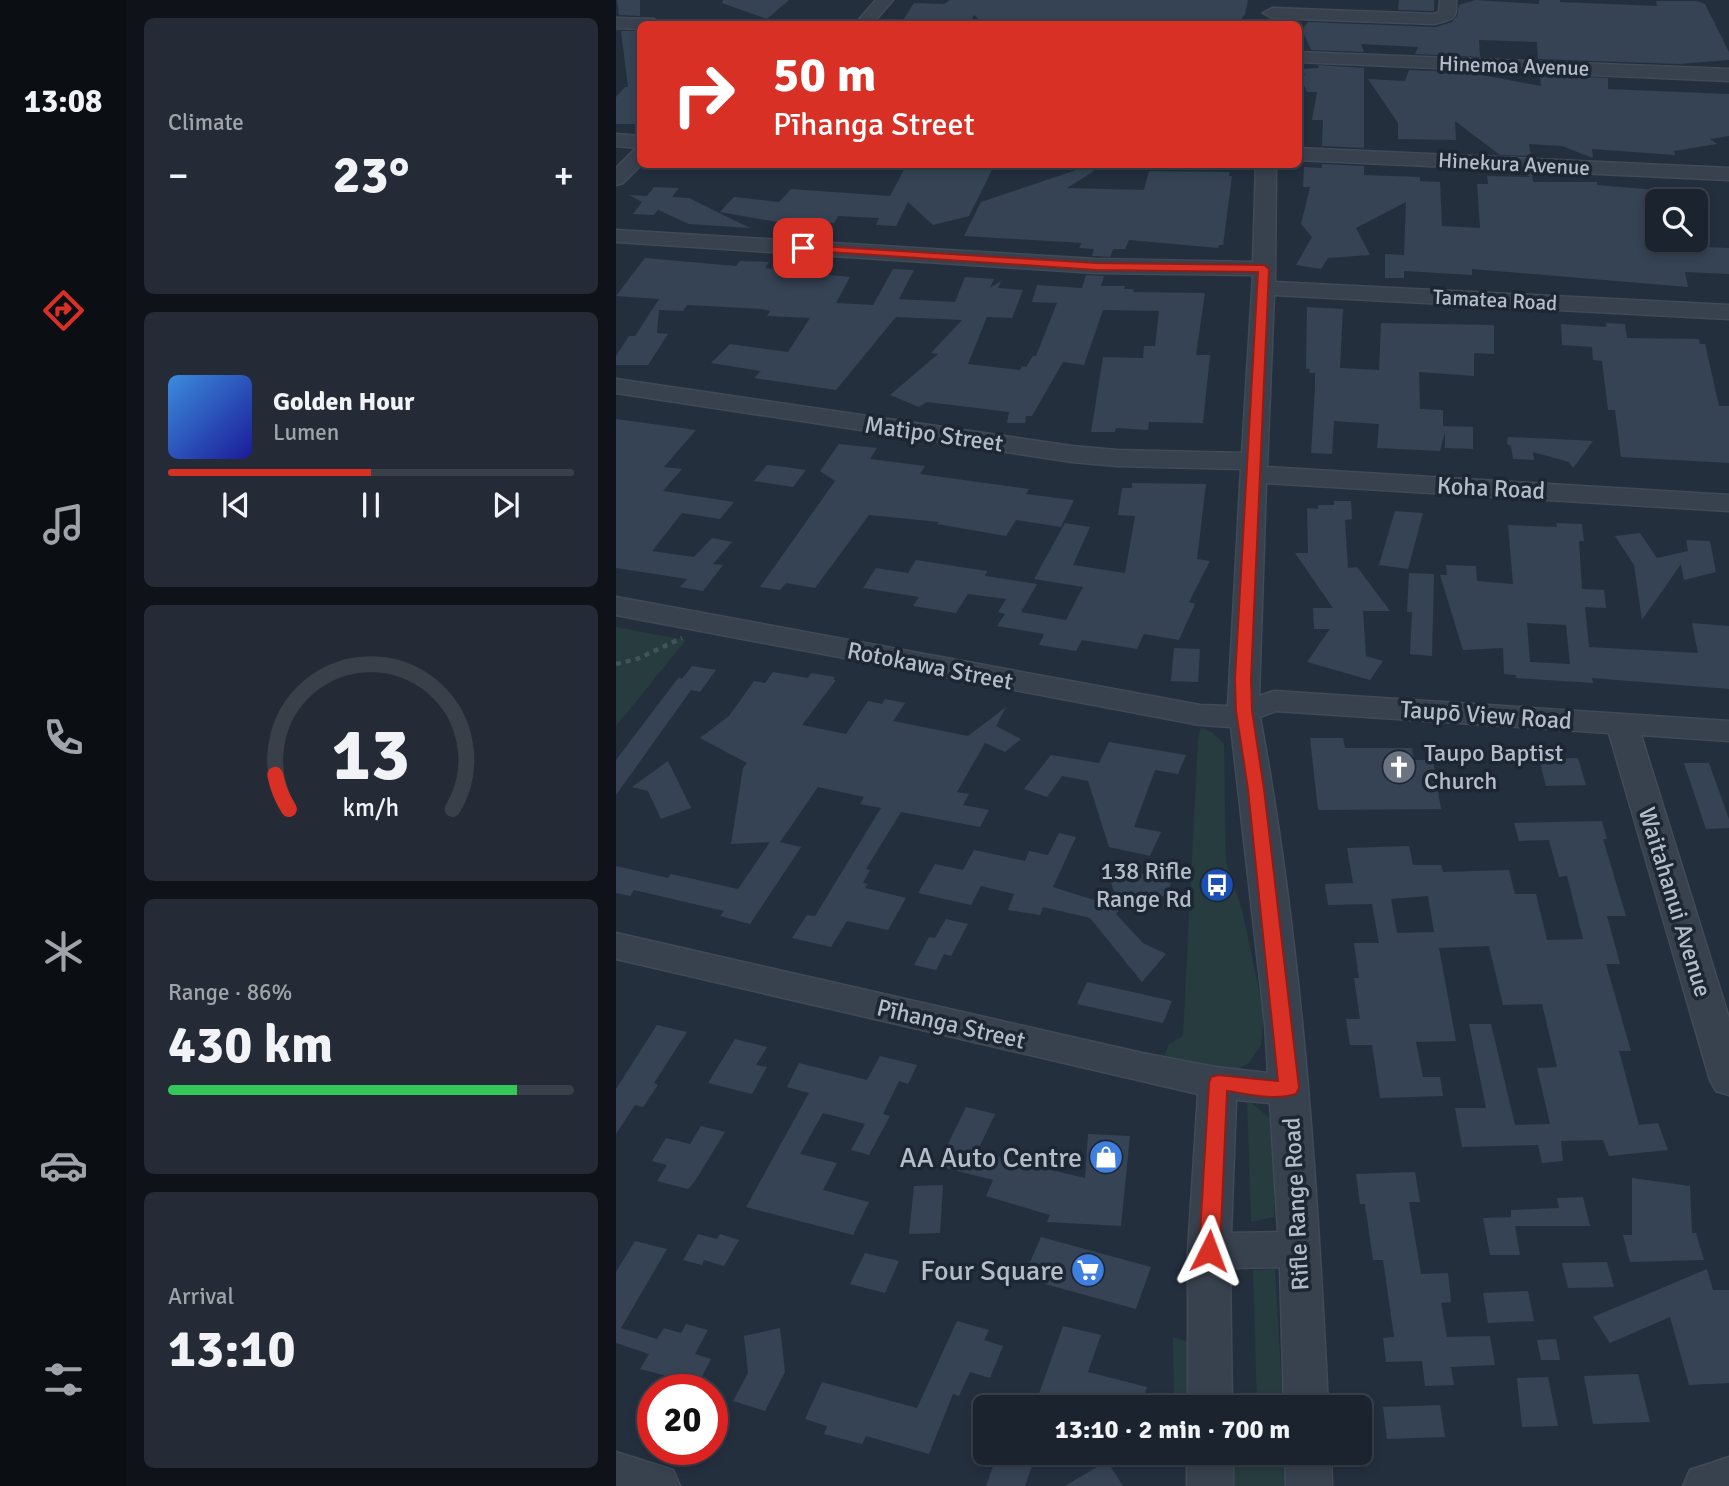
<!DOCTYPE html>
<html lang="en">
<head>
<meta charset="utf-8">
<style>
	body { margin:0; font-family:Signika,sans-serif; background:#242b36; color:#f1f3f6; height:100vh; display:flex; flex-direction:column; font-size:26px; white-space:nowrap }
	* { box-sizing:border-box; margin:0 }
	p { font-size:23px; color:#a0a4aa }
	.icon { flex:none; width:38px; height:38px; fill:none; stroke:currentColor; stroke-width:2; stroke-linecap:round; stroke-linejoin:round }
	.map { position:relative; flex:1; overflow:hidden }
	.sheet { display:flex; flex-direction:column; gap:18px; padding:18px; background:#0f1319; width:490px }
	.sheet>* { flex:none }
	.top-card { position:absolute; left:21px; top:21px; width:665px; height:147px; border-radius:10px; box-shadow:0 4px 10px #0003,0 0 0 2px #39404a; background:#d93025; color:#fff; overflow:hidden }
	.fabs { position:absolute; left:1029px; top:189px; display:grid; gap:14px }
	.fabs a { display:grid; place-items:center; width:63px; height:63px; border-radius:10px; background:#1b232e; box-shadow:0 4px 10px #0003,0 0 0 2px #39404a; font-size:35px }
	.speed { position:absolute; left:21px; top:1374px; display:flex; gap:14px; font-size:35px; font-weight:700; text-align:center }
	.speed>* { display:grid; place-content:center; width:91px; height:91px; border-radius:50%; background:#1b232e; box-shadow:0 4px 10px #0003,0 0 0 2px #39404a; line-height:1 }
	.speed .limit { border:10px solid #d22; background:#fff; color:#111 }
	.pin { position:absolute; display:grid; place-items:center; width:60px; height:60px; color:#fff; margin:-30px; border-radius:14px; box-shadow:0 4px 10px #0006 }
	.me { position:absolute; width:77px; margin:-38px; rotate:3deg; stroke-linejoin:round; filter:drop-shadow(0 0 5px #0008) }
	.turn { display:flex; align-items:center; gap:24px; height:147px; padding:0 21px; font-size:32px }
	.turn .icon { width:91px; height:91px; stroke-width:2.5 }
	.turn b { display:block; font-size:49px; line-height:60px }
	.big { font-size:52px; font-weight:700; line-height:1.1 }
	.sheet .widget { flex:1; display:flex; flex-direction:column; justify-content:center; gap:10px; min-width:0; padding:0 24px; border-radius:10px; background:#242b36 }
	.sheet .dial { align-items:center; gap:0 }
	.dial svg { height:182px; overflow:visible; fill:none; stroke:#39404a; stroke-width:7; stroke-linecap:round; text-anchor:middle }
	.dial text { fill:#f1f3f6; stroke:none }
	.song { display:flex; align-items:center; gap:21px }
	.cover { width:84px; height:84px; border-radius:10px; background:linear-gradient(135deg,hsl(210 70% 55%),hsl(240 70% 35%)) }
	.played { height:7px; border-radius:4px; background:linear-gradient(90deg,#d93025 50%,#39404a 50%) }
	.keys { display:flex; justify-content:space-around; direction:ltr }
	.heat { display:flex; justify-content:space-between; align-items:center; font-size:38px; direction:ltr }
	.charge { height:10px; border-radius:5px; background:linear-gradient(90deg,#34c759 86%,#39404a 0) }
	.trip { position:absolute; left:357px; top:1395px; width:399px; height:70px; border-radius:10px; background:#1b232e; box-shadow:0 4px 10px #0003,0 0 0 2px #39404a; font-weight:700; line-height:70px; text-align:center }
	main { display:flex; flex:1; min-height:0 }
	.tab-bar { display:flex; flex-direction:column; width:126px; justify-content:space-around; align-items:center; background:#0b0e12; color:#a0a4aa }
	.tab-bar .icon { width:49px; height:49px }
	.tab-bar .current { color:#d93025 }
	.tab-bar b { font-size:32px; color:#f1f3f6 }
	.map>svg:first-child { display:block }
	.green { fill:#263c3f }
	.building { fill:#364354; fill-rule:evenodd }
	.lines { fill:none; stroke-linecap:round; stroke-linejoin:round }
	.minor-casing { stroke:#414a57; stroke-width:3 }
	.path { stroke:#3f5557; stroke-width:4.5; stroke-dasharray:5 5; stroke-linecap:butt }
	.minor { fill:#38414e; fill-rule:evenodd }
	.route { fill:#d93025; stroke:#8d1f18; stroke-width:2 }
	.labels { text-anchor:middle; stroke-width:7; stroke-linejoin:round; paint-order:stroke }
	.far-street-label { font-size:21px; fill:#b4bcc9; stroke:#1d2633 }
	.street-label { font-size:24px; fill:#b4bcc9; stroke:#1d2633 }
	.poi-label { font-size:24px; fill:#b4bcc9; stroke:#1d2633; text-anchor:start }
	.near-poi-label { font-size:28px; fill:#b4bcc9; stroke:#1d2633; text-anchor:end }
</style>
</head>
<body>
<main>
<nav class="tab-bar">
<b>13:08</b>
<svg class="icon current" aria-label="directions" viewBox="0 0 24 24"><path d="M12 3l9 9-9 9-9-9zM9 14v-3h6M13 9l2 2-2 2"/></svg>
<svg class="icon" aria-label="music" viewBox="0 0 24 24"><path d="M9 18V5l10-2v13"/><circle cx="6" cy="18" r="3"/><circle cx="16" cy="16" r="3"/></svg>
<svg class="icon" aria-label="phone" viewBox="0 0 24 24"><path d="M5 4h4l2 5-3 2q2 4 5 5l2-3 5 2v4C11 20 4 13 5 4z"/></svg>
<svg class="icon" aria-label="climate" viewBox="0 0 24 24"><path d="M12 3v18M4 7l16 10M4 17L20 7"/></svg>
<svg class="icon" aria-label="car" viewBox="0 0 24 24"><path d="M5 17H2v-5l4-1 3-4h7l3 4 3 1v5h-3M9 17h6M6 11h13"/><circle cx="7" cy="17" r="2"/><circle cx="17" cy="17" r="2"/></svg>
<svg class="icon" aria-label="filters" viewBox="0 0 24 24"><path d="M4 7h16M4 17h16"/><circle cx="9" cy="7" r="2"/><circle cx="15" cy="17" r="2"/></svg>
</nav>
<section class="sheet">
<div class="widget"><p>Climate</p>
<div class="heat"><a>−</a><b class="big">23°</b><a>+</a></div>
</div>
<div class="widget">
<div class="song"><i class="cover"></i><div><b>Golden Hour</b><p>Lumen</p></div></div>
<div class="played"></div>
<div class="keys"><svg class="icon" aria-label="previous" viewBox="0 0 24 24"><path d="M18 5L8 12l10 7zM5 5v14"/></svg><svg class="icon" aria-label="pause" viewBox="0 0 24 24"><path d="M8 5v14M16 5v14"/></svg><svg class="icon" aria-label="next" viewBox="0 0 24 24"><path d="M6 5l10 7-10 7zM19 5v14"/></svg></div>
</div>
<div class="widget dial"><svg viewBox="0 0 100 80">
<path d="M14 69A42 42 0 1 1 86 69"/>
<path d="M14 69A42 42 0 0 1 8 54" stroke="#d93025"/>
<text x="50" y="56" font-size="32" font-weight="700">13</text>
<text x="50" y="72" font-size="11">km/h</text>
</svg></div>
<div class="widget"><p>Range · 86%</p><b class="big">430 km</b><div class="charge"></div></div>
<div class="widget"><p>Arrival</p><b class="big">13:10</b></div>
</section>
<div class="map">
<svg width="1113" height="1486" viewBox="0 0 1113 1486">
	<rect width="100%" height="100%" fill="#242f3e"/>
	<g class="green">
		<polygon points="0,627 70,640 0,726"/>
		<polygon points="585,728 596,732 608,744 610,863 626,910 648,1014 645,1045 633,1063 616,1072 548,1056 553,1044 567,1036 582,739"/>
		<polygon points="631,1099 658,1122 658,1217 635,1222"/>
		<polygon points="659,1269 667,1407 641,1407 637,1270"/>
		<polygon points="557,1337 581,1345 581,1407 558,1407"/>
		<polygon points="614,1453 670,1453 672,1486 609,1486"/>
	</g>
	<g class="building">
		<polygon points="1,0 24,0 24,16 3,15"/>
		<polygon points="107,0 173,0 151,19 106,3"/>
		<polygon points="334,0 632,0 629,14 622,24 412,24 412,19 369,24 358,15 353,24 286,22 298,3 328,4"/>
		<polygon points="783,0 818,0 818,11 782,10"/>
		<polygon points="859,0 923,4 923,0 944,0 944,2 1041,6 1040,1 1081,1 1089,4 1113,52 1113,60 1063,64 922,59 921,42 863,40 864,57 799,54 802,47 745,44 748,52 695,50 686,30 692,22 820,27 836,22 841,16 843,5"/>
		<polygon points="5,31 24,31 24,124 0,124 0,97 9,87 12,87"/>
		<polygon points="702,65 748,68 748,148 706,146 707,120 696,120 701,92 691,92 684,76 689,75 686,69 703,68"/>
		<polygon points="793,70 865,73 865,75 925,86 924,75 992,78 992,89 1113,94 1113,136 1094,139 1101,144 1058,151 1059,155 976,149 977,158 946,146 913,144 915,156 884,155 839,121 840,140 782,139 782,123 752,79 789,81"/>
		<polygon points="706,164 748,166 748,175 804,177 804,181 824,182 826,226 864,228 861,184 872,184 871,176 914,177 908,173 916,174 917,182 981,182 981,185 1041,190 1041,245 1113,248 1113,274 1069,272 1072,287 856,269 856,275 788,271 788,278 769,278 769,254 788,255 790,202 740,228 754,255 712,258 705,269 680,265 696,237 685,224 694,187 687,187 688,167 706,168"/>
		<polygon points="475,165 478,171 451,188 528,190 533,171 614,172 613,176 616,176 607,245 603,245 602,248 513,240 509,249 497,249 494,257 480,256 476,256 478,249 463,248 466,243 348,236 365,202"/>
		<polygon points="290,166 377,168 353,216 317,225 292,202 280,226 260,225 263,218 222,216 218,223 183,221 179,225 104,212 118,197 163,202 175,189 274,196"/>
		<polygon points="38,187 63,188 56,197 73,198 134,228 73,224 42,210 38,215 17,214 26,202 13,195 31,196"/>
		<polygon points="29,258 120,266 124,261 153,262 149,268 234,277 220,303 257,305 277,269 298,270 283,299 339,302 349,277 378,279 374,288 385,281 382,288 407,290 396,318 371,317 352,364 404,370 406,366 410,367 417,356 420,356 441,303 416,302 421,285 466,288 470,275 488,276 485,286 509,286 508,289 518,289 517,292 589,293 580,355 594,355 587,423 533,422 532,430 500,428 499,432 475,432 487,357 527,358 528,346 539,346 543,311 487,310 468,365 447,362 416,416 410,416 409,423 391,423 393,412 311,402 303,407 274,395 322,354 315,353 346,320 280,317 220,390 138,378 145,371 95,363 114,344 172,352 194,318 151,316 154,311 146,309 71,305 67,311 43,310 41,333 52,334 32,365 0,365 0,356 13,336 19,336 43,299 0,296"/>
		<polygon points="691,307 727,309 724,368 763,370 765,323 878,325 878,354 858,353 858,376 803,372 804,409 827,410 827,426 857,427 857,449 829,448 829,432 824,451 761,448 763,424 718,421 716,454 695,453 699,388 699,373 693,373 694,369 690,369"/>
		<polygon points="990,323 1009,324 1011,338 1083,339 1084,344 1089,344 1103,406 1113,406 1113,463 1005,457 999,410 992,410 986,361 977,360 976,347 946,345 945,324 990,327"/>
		<polygon points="0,419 80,430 48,467 66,469 47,491 118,502 104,519 66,513 36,551 78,557 96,538 116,542 97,564 107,565 87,591 64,587 71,579 0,568"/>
		<polygon points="892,437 939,439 977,441 957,468 953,462 917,452 918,460 897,459 895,446 891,444"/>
		<polygon points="223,444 261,448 254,459 309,466 304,474 413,489 410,494 458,500 445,527 400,520 390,536 321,524 323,522 253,515 199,588 170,583 164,590 144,587 219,481 204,471"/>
		<polygon points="151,465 169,467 190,470 177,487 138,481"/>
		<polygon points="516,483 590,484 581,559 594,561 573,602 579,604 563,640 528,634 521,649 466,640 460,651 423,645 428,634 381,626 389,614 382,612 390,599 352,594 340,613 297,606 303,597 247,588 260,568 292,573 300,560 371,571 369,576 421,584 405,612 450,620 467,587 418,579 449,523 474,527 457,565 509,573 519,516 502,515 506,488 516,488"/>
		<polygon points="718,501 735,501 736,519 729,520 732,568 741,567 774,611 747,611 750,656 767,661 754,680 691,662 714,629 698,629 697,608 717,608 679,553 692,553 691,508 702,509 702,505 718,505"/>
		<polygon points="779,511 807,513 792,569 763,565"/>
		<path d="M940,523L966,524L968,541H963L966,589L988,590L990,608L969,607L973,647L1082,653L1076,623L1113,626V689L976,678L977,683L900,678V675L888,674L887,648L847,650L824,575H831L830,565L860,566L861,581L897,584L892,525L941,527ZM911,623L950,625L954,664L914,662Z"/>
		<polygon points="1024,533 1041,558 1072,551 1070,540 1094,541 1100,572 1068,580 1065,564 1026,620 1018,565 999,536"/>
		<polygon points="793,573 818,574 816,656 794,654 796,612 791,612"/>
		<polygon points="558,648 584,649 582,682 555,681"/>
		<polygon points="76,666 100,670 84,692 75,690 0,795 0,760 63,677 66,679"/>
		<polygon points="157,672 192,678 195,673 219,677 217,680 220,680 186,725 230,734 252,701 266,704 269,699 289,703 277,721 352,736 390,707 380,726 405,739 389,752 369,743 341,792 353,794 347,805 373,810 364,827 285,812 250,869 254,870 247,883 252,884 249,888 290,898 272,930 231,921 215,947 176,938 191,915 199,916 265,808 244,804 248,797 202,787 164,842 185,847 134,924 104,916 108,911 18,890 14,896 0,893 0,866 52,878 55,874 122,889 154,842 115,844 127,768 131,763 84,738 113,716 138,681 149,683"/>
		<polygon points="694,738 727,738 729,748 796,748 798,760 817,760 825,809 702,810"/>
		<polygon points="493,742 570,755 562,774 539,770 518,827 545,832 534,856 493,847 472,781 446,776 431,797 408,789 435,755 483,763"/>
		<polygon points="962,758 970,785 930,786 923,759"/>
		<polygon points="52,761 75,808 45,819 32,791 16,787"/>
		<polygon points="1068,763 1093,763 1113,819 1113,828 1090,829"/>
		<path d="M986,821L991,839H987L1010,916H991L1004,964H990L1015,1051H1003L1023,1125L1042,1123L1052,1150L993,1156L987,1140L945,1141L947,1161L926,1163L922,1145L846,1147L839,1108H870L853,1024H875L899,1125L934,1124L921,1068L941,1067L926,1004L887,1005L873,946L823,948L840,1041L800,1042L807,1077H824L827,1096L764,1098L756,1045H734L730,1019H744L738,978H743L738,943H763L756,904L712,905L709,884L737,883L731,848L793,846L797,865H825L827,872L893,870L899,894H920L931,940L967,939L951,876L943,877L933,840L903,841L898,823ZM812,896L818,932L781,933L775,899Z"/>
		<polygon points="443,833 460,837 437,887 503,908 494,879 529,873 557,878 550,897 529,892 512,895 500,914 527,943 550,954 526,982 474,918 427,907 424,915 392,910 398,894 365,886 355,905 302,893 319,864 347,870 358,850 409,861 413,851 432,855"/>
		<polygon points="330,919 352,924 335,956 328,954 320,970 298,965 313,937 319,938"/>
		<polygon points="471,982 526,994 556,1001 547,1023 461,1004"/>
		<polygon points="41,1025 71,1032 38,1083 42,1085 27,1107 19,1105 0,1134 0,1089"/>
		<polygon points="119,1039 151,1047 140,1065 151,1067 136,1094 92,1083"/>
		<polygon points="264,1056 301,1065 292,1084 283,1081 267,1114 274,1116 253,1155 235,1150 249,1124 207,1113 184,1154 221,1163 207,1190 253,1202 237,1235 130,1207 193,1093 171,1087 183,1063 251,1080"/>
		<polygon points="350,1107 379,1114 361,1152 469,1178 472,1134 514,1136 505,1226 431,1222 434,1215 370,1196 377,1180 330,1168 338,1152 329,1150"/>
		<polygon points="85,1126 109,1132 79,1181 72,1189 41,1181 51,1165 36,1161 50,1138 74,1144"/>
		<polygon points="799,1172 804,1202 793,1202 805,1274 832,1273 835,1302 825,1303 831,1337 874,1336 879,1365 835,1367 838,1385 809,1386 806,1361 770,1362 767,1338 778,1337 767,1260 757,1260 749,1204 744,1204 740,1174"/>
		<polygon points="1016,1178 1074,1186 1076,1233 1080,1233 1088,1260 1014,1262 1007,1235 1016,1235"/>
		<polygon points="327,1185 324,1233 293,1234 298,1186"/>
		<polygon points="967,1197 974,1226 899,1226 904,1255 874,1255 867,1218 895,1217 895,1210 943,1208 941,1198"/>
		<polygon points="82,1234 101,1239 104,1234 123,1240 108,1266 88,1260 86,1265 67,1260"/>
		<polygon points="425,1237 535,1267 520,1309 407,1278"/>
		<polygon points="19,1241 51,1249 5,1328 41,1339 48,1328 65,1333 70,1324 92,1330 79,1354 95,1359 82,1384 24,1369 33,1354 0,1343 0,1272"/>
		<polygon points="249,1253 283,1261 269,1293 234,1284"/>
		<polygon points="991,1262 998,1287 952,1288 946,1263"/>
		<polygon points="1091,1269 1097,1290 1113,1290 1113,1383 1073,1385 1054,1317 994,1343 977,1317"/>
		<polygon points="912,1291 918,1321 872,1323 867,1293"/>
		<polygon points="341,1321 373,1330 368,1340 387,1346 374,1378 354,1372 343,1396 337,1394 313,1454 250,1436 246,1444 208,1434 211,1426 189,1419 206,1382 301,1408"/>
		<polygon points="447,1326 485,1335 472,1372 531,1387 525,1407 440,1407 420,1402"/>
		<polygon points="164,1328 169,1372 149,1411 117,1401 132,1373 128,1336"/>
		<polygon points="940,1339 944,1360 925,1360 921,1340"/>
		<polygon points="1022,1374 1034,1422 977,1424 968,1376"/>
		<polygon points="932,1377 942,1426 906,1427 901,1378"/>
		<polygon points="824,1405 829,1437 771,1439 767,1407"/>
		<polygon points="382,1452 421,1452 409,1486 370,1486"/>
		<polygon points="491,1461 507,1486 449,1486"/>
	</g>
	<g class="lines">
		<g class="minor-casing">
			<g id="minor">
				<polygon points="260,0 277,0 256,24 239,24"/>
				<path d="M824,0H840C841,20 838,19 819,24L656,18L647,13L656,8L818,14L823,12Z"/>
				<polygon points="0,18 38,19 47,24 24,24 24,29 0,28"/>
				<polygon points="682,52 1113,69 1113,81 682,62"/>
				<polygon points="0,134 24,136 24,148 0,146"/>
				<polygon points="682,148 1113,168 1113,180 682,160"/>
				<polygon points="24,149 26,164 7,183 0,185 0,168 17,151"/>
				<path d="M640,164H660L659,282L1113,305V319L658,295L651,467L1113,495V511L650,483L643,696L658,691L1113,721V741L1025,735L1113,1018V1095L1100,1091L1094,1080L993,733L660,711L644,717C686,944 701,1176 712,1407H668L664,1267L614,1268L616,1407H572V1251L582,1094L0,959V933L526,1053L599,1067L652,1073L649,1024L615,727L584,725L0,615V597L584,705L612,706L625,469L501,466L456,462L0,393V379L456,446L501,450L626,453L637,275L480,273L0,242V230L480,259L637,262ZM620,1100L654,1103L662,1232L615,1233Z"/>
				<polygon points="0,1452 57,1470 64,1486 0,1486"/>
				<rect x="571" y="1452" width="46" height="34"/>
				<polygon points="669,1452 715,1452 716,1486 670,1486"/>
				<polygon points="1113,1457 1113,1486 1067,1486 1074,1470"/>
			</g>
		</g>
		<polyline class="path" points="0,664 21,659 66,638"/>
		<use href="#minor" class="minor"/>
	</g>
	<path class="route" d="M187,245L480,263L648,265L653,269L635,679L636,711L648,789L683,1088L680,1094C658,1101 633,1094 611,1091L604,1251L601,1257L593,1260L586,1257L583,1251L593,1083L595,1077L602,1075L662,1081L632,789L620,711L619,679L642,272L480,270L183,250V246Z"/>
	<defs>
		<g id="church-disc" transform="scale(1.75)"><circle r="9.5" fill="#6b7280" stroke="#1d2633"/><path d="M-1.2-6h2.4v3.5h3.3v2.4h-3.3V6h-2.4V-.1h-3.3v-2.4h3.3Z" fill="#fff"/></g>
		<g id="bus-disc" transform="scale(1.75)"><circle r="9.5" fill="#1a4fb4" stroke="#1d2633"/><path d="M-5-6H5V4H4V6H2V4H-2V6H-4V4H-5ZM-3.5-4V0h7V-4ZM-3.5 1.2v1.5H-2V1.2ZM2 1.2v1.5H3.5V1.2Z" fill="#fff"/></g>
		<g id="shop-disc" transform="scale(1.75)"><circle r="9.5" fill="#3f7fe0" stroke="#1d2633"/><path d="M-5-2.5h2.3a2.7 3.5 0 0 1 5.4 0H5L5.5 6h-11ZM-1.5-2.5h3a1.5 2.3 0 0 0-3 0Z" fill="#fff"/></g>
		<g id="supermarket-disc" transform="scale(1.75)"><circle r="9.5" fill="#3f7fe0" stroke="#1d2633"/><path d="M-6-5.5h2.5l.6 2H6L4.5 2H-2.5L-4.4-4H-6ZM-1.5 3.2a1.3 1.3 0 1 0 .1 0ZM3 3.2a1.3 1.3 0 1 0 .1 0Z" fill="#fff"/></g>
	</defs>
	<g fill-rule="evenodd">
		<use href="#church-disc" x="783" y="767"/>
		<use href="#bus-disc" x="601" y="885"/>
		<use href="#shop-disc" x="490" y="1157"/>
		<use href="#supermarket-disc" x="472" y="1270"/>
	</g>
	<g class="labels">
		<g class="far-street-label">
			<text transform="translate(898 66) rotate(2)" y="7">Hinemoa Avenue</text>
			<text transform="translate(898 164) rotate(3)" y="7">Hinekura Avenue</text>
			<text transform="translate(879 300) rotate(3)" y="7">Tamatea Road</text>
		</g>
		<g class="street-label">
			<text transform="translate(318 434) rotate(8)" y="8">Matipo Street</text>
			<text transform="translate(875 488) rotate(3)" y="8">Koha Road</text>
			<text transform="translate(314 666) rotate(11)" y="8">Rotokawa Street</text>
			<text transform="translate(870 715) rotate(4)" y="8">Taupō View Road</text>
			<text transform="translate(1059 902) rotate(73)" y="8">Waitahanui Avenue</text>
			<text transform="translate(335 1024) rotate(13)" y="8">Pīhanga Street</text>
			<text transform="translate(680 1204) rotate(-93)" y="8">Rifle Range Road</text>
		</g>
		<g class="poi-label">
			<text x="808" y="761">Taupo Baptist<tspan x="808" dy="28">Church</tspan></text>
			<text x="576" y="879" text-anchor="end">138 Rifle<tspan x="576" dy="28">Range Rd</tspan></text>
		</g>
		<g class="near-poi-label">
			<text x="466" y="1167">AA Auto Centre</text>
			<text x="448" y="1280">Four Square</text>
		</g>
	</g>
</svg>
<div class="fabs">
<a><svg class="icon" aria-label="search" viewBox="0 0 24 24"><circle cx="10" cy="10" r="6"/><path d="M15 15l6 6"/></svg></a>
</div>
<div class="speed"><div class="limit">20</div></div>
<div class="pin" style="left:187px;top:248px;background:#d93025"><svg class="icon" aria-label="arrive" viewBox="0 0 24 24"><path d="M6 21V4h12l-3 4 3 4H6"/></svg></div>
<svg class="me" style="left:593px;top:1251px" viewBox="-20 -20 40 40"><path d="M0-17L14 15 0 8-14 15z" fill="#d93025" stroke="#fff" stroke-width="4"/></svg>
<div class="trip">13:10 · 2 min · 700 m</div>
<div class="top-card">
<div class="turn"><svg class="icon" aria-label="right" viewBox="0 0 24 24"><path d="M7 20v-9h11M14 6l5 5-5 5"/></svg><div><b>50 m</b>Pīhanga Street</div></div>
</div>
</div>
</main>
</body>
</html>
